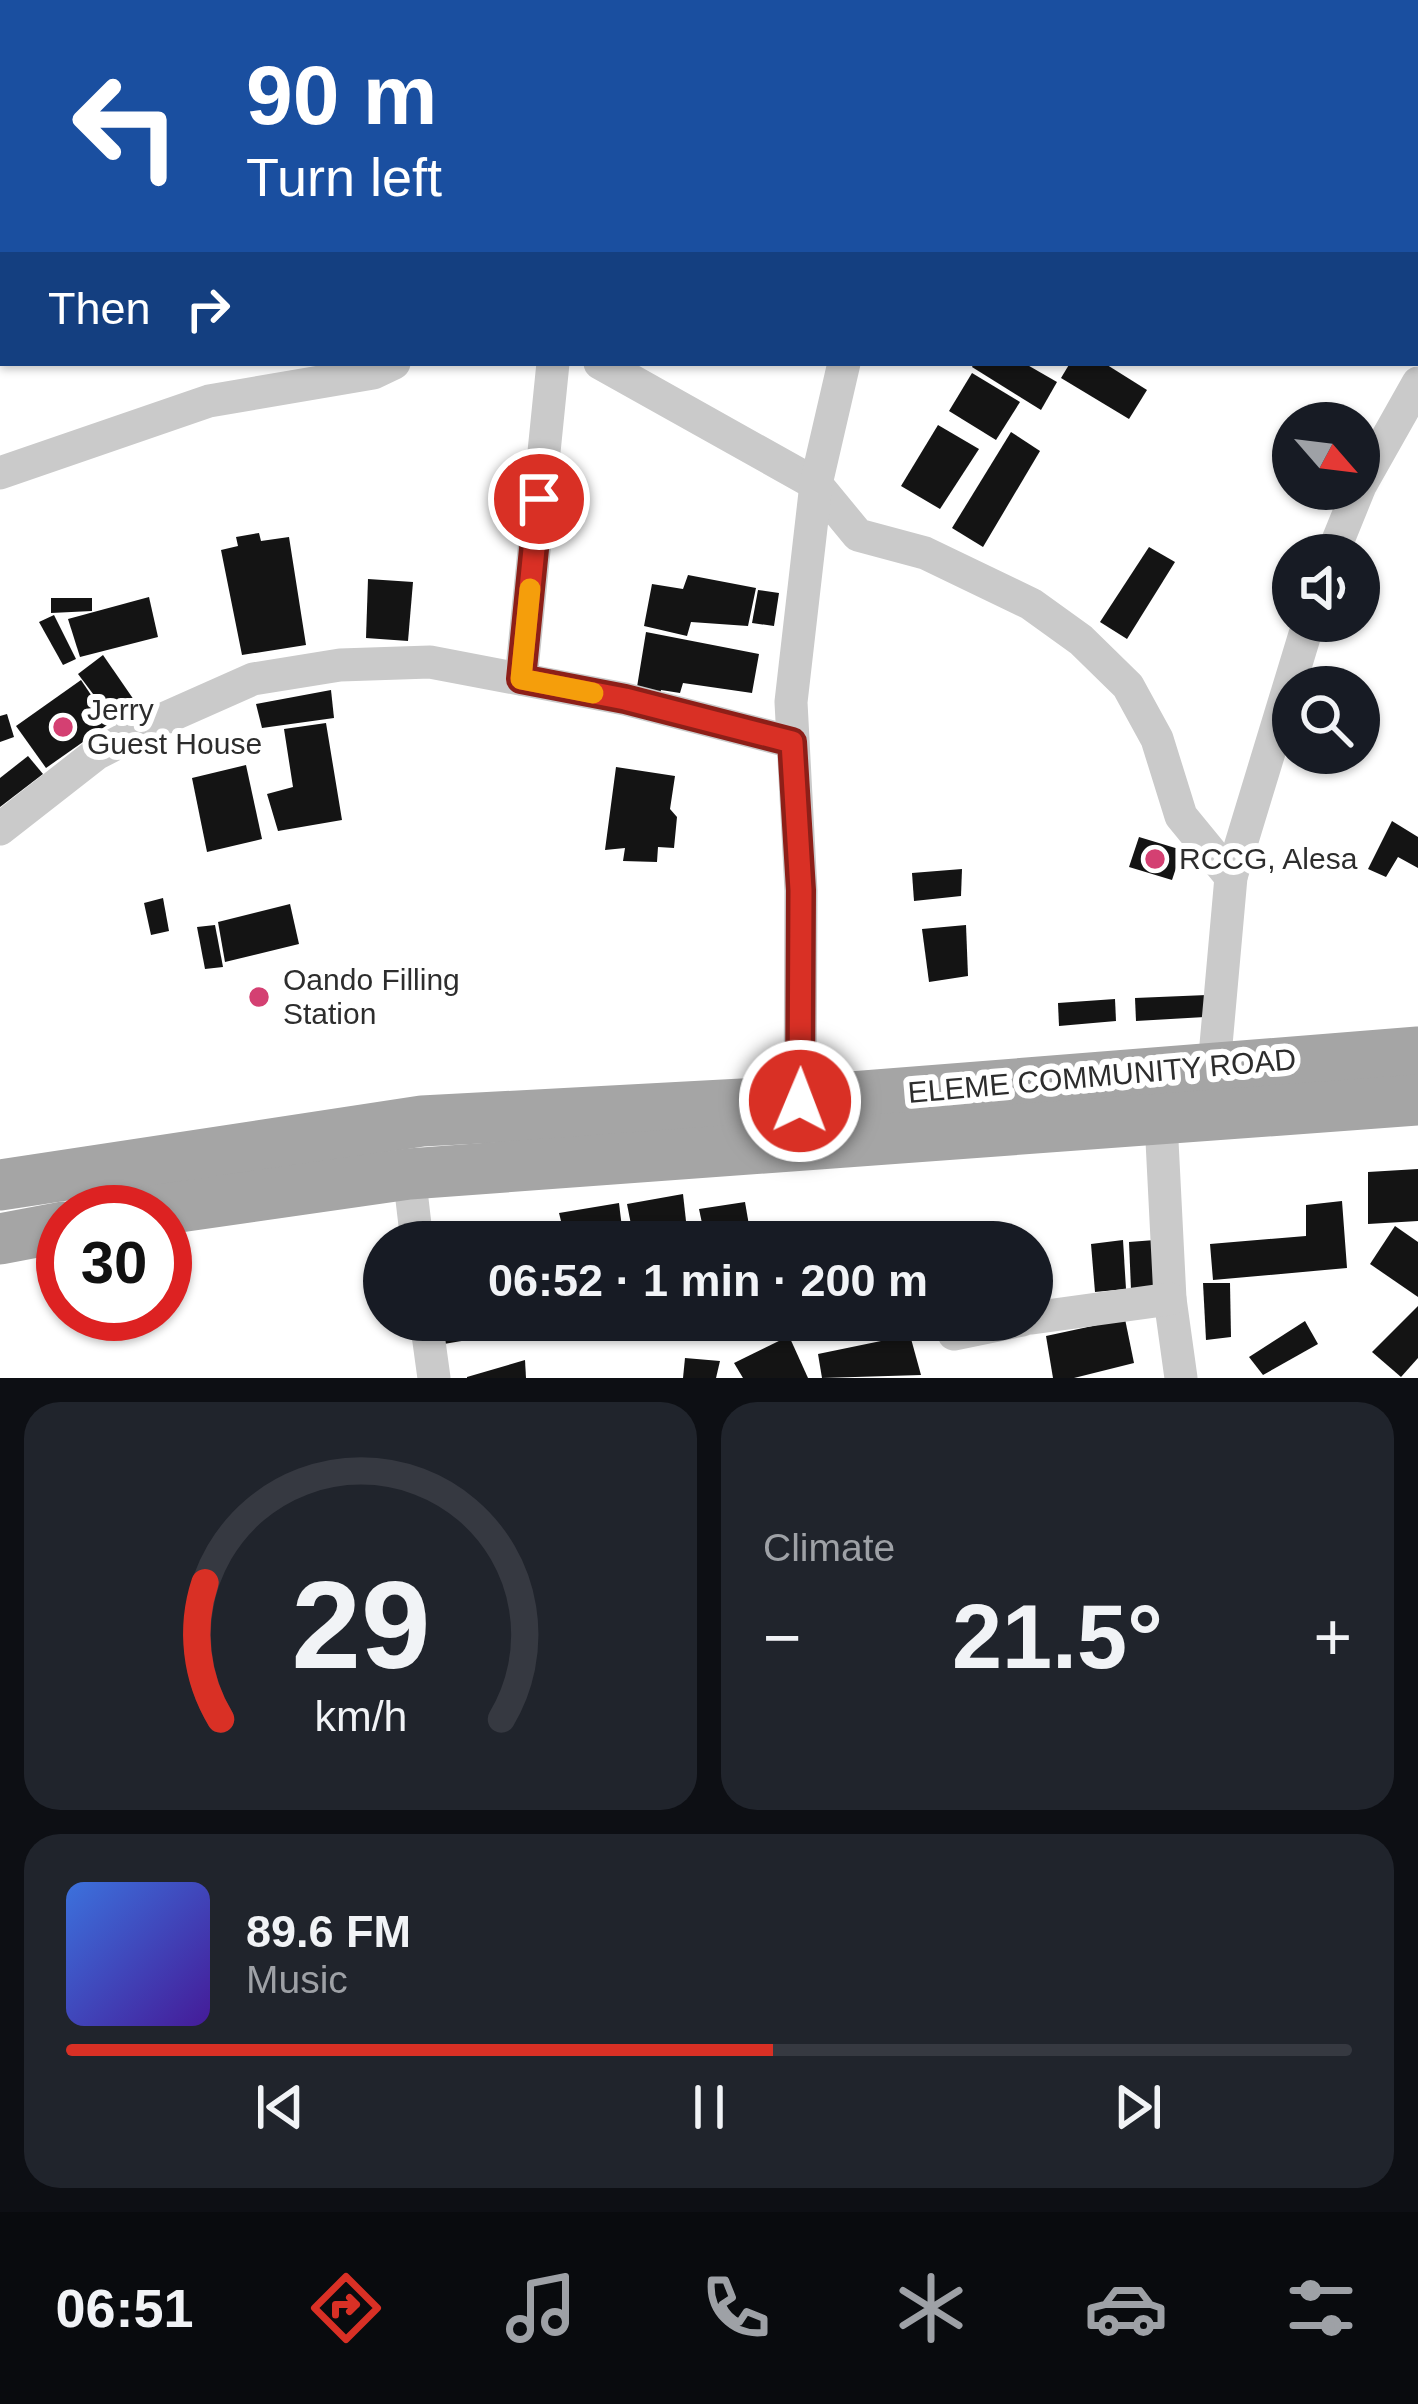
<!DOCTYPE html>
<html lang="en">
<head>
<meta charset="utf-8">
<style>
	body { margin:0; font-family:Arial,sans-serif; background:#20242c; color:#f1f3f6; height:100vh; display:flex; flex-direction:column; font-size:45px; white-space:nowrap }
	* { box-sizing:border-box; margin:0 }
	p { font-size:39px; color:#9ea1a6 }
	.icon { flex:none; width:66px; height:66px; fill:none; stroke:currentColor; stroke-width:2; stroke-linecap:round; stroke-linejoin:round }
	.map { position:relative; height:1378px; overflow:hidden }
	.details { display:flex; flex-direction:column; gap:24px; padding:24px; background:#0d0f14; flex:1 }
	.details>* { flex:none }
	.banner { position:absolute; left:0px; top:0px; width:1419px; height:366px; box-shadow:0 3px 9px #0004; background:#1a4fa0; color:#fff; overflow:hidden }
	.needle { width:78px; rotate:118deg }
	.buttons { position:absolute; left:1272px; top:402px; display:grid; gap:24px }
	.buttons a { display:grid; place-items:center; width:108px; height:108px; border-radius:50%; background:#171b24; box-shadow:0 3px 9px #0004; font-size:60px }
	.speed { position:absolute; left:36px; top:1185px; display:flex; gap:24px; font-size:60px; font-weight:700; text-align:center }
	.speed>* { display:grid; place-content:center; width:156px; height:156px; border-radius:50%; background:#171b24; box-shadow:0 3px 9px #0004; line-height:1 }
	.speed .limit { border:18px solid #d22; background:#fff; color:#111 }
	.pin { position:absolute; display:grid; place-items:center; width:102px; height:102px; color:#fff; margin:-51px; border:6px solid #fff; border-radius:50%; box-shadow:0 3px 12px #0007 }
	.me { position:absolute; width:132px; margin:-66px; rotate:1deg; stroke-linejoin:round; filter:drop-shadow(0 0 9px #0008) }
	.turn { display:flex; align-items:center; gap:42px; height:252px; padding:0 48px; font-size:54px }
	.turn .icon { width:156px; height:156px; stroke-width:2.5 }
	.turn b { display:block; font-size:84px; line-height:102px }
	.then { display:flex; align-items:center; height:114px; padding:0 48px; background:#0003; gap:24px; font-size:45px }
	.big { font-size:90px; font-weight:800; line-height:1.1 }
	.details .card { flex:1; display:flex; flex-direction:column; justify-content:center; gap:18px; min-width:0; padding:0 42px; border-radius:36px; background:#20242c }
	.details .dial { align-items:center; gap:0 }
	.dial svg { height:312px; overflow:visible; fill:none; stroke:#363941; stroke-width:7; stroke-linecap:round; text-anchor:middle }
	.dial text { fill:#f1f3f6; stroke:none }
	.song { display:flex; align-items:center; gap:36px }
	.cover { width:144px; height:144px; border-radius:18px; background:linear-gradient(135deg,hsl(220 70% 55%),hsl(260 70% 35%)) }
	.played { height:12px; border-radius:6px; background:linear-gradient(90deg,#d93025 55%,#363941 55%) }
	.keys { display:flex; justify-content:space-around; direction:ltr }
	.heat { display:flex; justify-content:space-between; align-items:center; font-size:66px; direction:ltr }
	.details .tiles { flex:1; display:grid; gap:24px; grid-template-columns:1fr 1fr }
	.card:last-child { grid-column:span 2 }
	.trip { position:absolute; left:363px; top:1221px; width:690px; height:120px; border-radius:60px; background:#171b24; box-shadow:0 3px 9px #0004; font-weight:800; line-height:120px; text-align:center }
	.tab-bar { display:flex; height:192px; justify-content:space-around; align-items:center; background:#090b0e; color:#9ea1a6 }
	.tab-bar .icon { width:84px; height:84px }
	.tab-bar .selected { color:#d93025 }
	.tab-bar b { font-size:54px; color:#f1f3f6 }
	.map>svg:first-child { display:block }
	.building { fill:#141414 }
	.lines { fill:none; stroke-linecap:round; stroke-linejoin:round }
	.minor { stroke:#cacaca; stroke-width:33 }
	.primary { stroke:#a5a5a5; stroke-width:51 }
	.route-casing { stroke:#8d1f18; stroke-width:30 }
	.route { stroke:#d93025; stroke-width:21 }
	.slow { stroke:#f59e0b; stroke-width:21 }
	.poi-dot { fill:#d44072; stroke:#fff; stroke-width:4.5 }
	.labels { text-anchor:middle; stroke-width:12; stroke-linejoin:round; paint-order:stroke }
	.poi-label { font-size:30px; fill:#2d2d2d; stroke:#fff; text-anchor:start }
	.street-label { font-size:30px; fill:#2d2d2d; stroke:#fff }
</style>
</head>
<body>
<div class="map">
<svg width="1418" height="1378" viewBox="0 0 1418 1378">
	<rect width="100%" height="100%" fill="#fff"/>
	<g class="building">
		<polygon points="974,363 1024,363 1057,382 1041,410 972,367"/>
		<polygon points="1070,363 1104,363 1147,390 1129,419 1061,378"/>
		<polygon points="972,373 1020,402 996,440 949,411"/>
		<polygon points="938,425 979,449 940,509 901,486"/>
		<polygon points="1011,432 1040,451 983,547 952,528"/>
		<polygon points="259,533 261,541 289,537 306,645 242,655 221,550 238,546 236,537"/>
		<polygon points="1149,547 1175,562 1127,639 1100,622"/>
		<polygon points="688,575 756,588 748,626 691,622 687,636 644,626 652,584 683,589"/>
		<polygon points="368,579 413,582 408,641 366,638"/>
		<polygon points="758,590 779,593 774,626 752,623"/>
		<polygon points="149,597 158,637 80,657 68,619"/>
		<polygon points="51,598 92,598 92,611 51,613"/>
		<polygon points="54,615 76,659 63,665 39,622"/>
		<polygon points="646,632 759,654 752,693 683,683 680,693 661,690 660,694 637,687"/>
		<polygon points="103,655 143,713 118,727 78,674"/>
		<polygon points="81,680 110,723 46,768 16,726"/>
		<polygon points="331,690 334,718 262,728 256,704"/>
		<polygon points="7,714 14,737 0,742 0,716"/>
		<polygon points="326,723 342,820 278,831 267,794 293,787 284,729"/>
		<polygon points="28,756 43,774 0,807 0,778"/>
		<polygon points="246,765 262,839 207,852 192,778"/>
		<polygon points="616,767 675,776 670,809 677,817 674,848 658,847 657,862 623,861 625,848 605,850"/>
		<polygon points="1392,821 1418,837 1418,868 1398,857 1386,877 1368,869"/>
		<polygon points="1139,837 1182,850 1172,880 1129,867"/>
		<polygon points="962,869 961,896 914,901 912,873"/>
		<polygon points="163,898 169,931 151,935 144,903"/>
		<polygon points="290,904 299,944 225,962 218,922"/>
		<polygon points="215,925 223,967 205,969 197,927"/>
		<polygon points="966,925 968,976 929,982 922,929"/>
		<polygon points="1207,995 1205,1017 1136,1021 1135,998"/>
		<polygon points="1115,999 1116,1021 1059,1026 1058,1003"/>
		<polygon points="1418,1169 1418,1221 1368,1224 1368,1172"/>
		<polygon points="683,1194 687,1230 634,1240 627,1204"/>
		<polygon points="1342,1201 1347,1268 1213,1280 1210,1244 1306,1236 1306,1205"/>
		<polygon points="745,1202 751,1237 706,1242 699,1209"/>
		<polygon points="619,1203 622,1228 565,1237 559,1213"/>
		<polygon points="1395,1226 1418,1242 1418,1297 1370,1264"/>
		<polygon points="615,1234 617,1242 580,1242 580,1239"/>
		<polygon points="1123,1240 1126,1289 1095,1292 1091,1244"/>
		<polygon points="1155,1240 1155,1286 1131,1289 1129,1242"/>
		<polygon points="1203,1283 1230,1283 1231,1337 1206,1340"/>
		<polygon points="1418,1306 1418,1358 1401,1377 1372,1352"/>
		<polygon points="1125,1319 1134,1363 1074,1378 1053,1378 1046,1336"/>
		<polygon points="436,1320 483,1320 485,1337 438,1345"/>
		<polygon points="583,1320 634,1320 636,1329 619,1332 621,1339 607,1341 603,1335 588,1340"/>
		<polygon points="640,1320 668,1320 670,1331 643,1336"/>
		<polygon points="1305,1321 1318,1344 1263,1375 1249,1357"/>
		<polygon points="910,1335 921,1375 822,1378 818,1354"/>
		<polygon points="789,1336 808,1378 743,1378 734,1363"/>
		<polygon points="685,1358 720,1361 716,1378 683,1378"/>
		<polygon points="525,1360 526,1378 467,1378 467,1377"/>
	</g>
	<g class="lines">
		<g class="minor">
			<polyline points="878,0 883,3"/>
			<polyline points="1164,0 1169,3"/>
			<polyline points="1416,141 1418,142"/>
			<polyline points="0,222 3,223"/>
			<polyline points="600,363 816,484 858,535 925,553 1031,604 1081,640 1128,686 1157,739 1181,816 1231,877"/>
			<polyline points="0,473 209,401 373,373 394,363"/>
			<polyline points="1332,555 1360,486 1418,383"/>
			<polyline points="521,679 553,363"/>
			<polyline points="0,829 96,754 163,719 253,679 340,665 430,662 625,699 792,742"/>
			<polyline points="1214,1067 1231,877 1309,621"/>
			<polyline points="800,1101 801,891 791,702 816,484 844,363"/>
			<polyline points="1161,1121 1170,1299 1181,1378"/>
			<polyline points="409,1174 417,1242"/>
			<polyline points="1032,1318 1170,1299"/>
			<polyline points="426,1320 434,1378"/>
			<polyline points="954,1334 1022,1320"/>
		</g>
		<g class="primary">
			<polyline points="0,1185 422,1121 800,1101 1418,1052"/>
			<polyline points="144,1212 409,1174 1418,1100"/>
			<polyline points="0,1239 63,1227"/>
		</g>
	</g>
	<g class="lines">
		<g class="route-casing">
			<polyline id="route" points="539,499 521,679 625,699 792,742 801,890 800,1101"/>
		</g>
		<use href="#route" class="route"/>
		<polyline class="slow" points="530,589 521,679 593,693"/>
	</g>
	<g class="poi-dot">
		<circle cx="63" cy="727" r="12"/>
		<circle cx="1155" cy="859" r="12"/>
		<circle cx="259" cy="997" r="12"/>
	</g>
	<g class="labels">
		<g class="poi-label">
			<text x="87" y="720">Jerry<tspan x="87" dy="34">Guest House</tspan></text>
			<text x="1179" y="869">RCCG, Alesa</text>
			<text x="283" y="990">Oando Filling<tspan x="283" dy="34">Station</tspan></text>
		</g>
		<g class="street-label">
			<text transform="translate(1102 1076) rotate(-5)" y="10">ELEME COMMUNITY ROAD</text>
		</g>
	</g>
</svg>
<div class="buttons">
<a><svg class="needle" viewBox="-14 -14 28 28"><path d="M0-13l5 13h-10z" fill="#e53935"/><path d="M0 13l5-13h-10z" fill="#9ea1a6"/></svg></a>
<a><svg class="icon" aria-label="sound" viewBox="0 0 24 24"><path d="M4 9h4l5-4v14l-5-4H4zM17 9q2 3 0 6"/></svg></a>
<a><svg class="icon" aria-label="search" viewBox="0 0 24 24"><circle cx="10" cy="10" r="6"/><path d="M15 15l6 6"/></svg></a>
</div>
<div class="speed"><div class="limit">30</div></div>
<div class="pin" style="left:539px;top:499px;background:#d93025"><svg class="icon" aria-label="arrive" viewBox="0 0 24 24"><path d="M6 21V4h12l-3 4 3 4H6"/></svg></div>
<svg class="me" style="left:800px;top:1101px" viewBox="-20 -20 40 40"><circle r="17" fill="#d93025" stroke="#fff" stroke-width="3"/><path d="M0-11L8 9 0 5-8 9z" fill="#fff"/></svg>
<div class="trip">06:52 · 1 min · 200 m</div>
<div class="banner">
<div class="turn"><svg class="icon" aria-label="left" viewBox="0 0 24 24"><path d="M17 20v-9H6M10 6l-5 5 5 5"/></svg><div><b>90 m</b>Turn left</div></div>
<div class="then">Then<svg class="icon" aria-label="right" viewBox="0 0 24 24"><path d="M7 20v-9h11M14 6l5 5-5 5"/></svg></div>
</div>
</div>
<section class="details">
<div class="tiles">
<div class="card dial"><svg viewBox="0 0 100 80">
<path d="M14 69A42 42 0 1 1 86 69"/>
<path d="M14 69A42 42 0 0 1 10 34" stroke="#d93025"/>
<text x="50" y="56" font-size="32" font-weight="700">29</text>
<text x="50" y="72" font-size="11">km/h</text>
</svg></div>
<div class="card"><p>Climate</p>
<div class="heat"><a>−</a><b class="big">21.5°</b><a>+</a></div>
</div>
<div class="card">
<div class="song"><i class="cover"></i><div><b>89.6 FM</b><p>Music</p></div></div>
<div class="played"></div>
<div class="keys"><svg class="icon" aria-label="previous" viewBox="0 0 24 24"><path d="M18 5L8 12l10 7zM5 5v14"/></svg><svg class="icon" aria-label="pause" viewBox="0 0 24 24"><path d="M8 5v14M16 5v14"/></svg><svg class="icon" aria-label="next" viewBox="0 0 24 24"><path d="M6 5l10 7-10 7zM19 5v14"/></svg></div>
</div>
</div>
</section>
<nav class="tab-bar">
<b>06:51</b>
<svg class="icon selected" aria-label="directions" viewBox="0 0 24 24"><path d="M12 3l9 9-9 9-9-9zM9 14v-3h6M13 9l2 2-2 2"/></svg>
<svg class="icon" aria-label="music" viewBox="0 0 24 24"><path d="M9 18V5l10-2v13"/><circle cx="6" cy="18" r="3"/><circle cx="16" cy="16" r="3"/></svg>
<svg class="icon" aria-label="phone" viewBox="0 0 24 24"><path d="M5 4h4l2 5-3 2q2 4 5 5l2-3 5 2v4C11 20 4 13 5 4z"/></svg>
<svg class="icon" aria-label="climate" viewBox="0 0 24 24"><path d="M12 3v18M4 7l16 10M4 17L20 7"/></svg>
<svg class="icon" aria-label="car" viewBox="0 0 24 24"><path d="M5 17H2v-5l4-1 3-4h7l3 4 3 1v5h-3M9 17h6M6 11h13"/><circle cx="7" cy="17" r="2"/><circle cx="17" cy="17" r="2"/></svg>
<svg class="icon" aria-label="filters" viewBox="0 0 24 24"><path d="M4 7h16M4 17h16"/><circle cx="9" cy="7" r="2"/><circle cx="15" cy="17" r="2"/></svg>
</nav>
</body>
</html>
